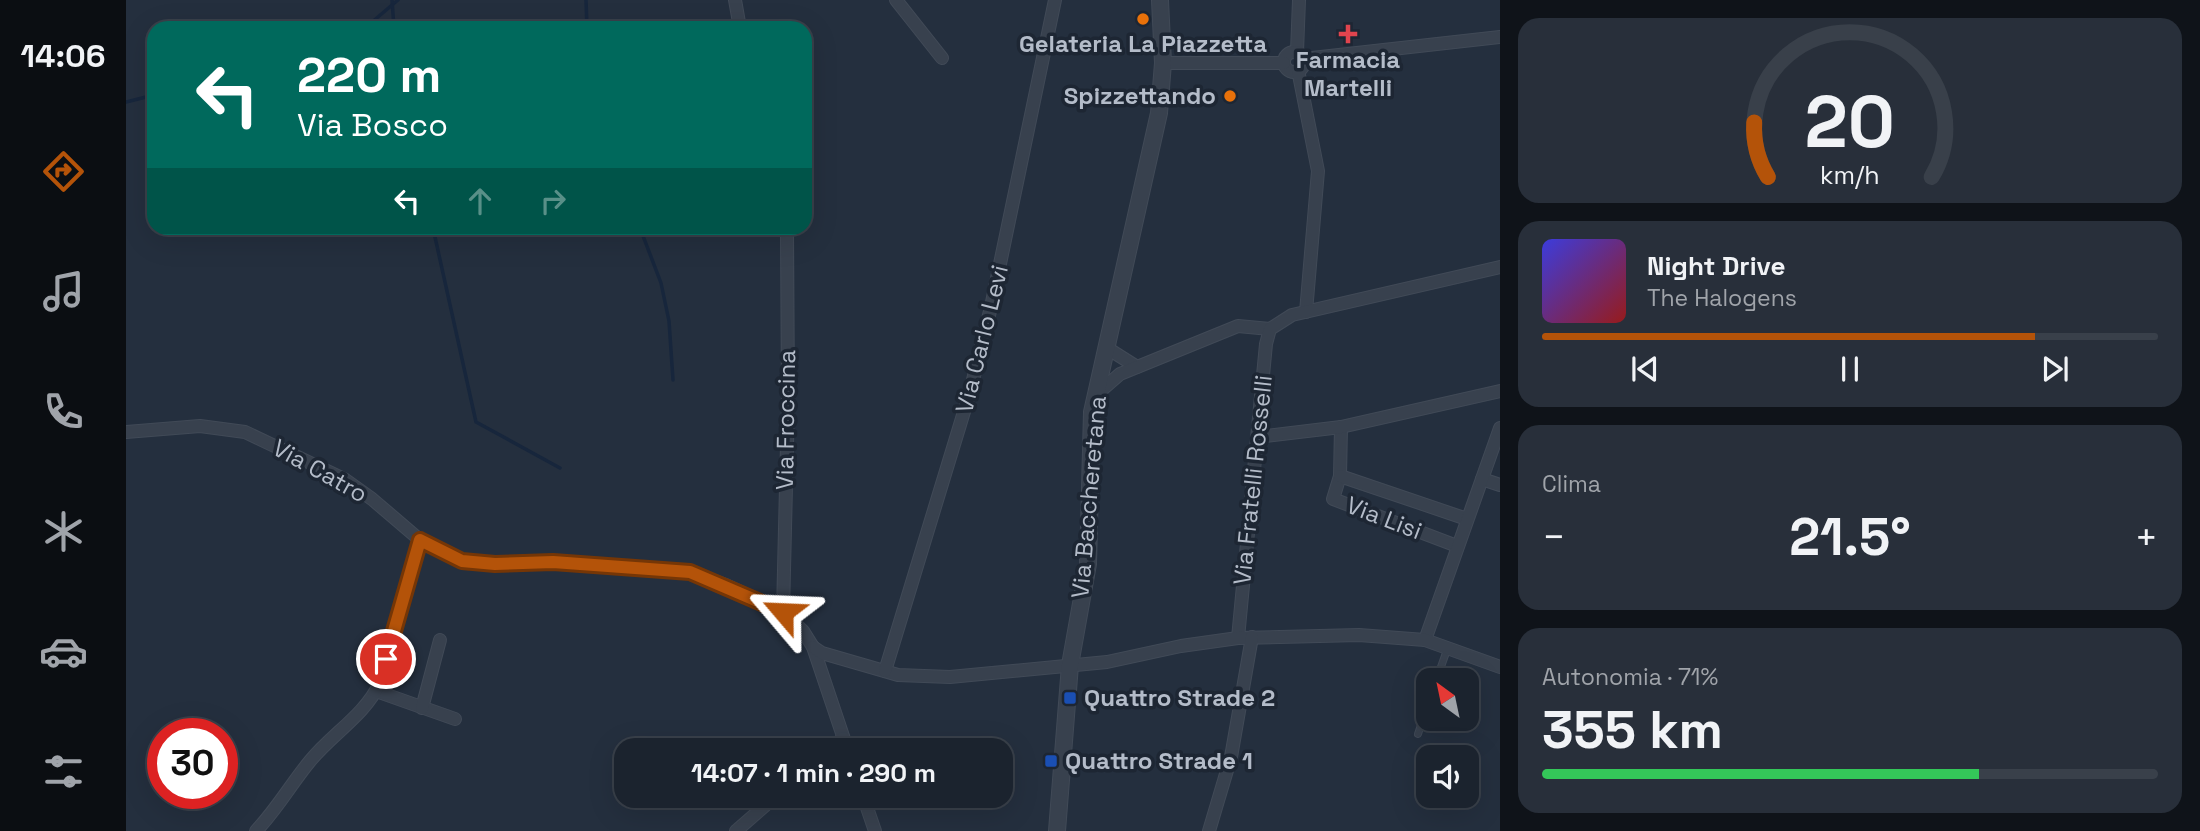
<!DOCTYPE html>
<html lang="it">
<head>
<meta charset="utf-8">
<style>
	body { margin:0; font-family:"Space Grotesk",sans-serif; background:#282f3a; color:#f1f3f6; height:100vh; display:flex; flex-direction:column; font-size:26px; white-space:nowrap }
	* { box-sizing:border-box; margin:0 }
	p { font-size:23px; color:#a0a4aa }
	.icon { flex:none; width:38px; height:38px; fill:none; stroke:currentColor; stroke-width:2; stroke-linecap:round; stroke-linejoin:round }
	.map { position:relative; flex:1; overflow:hidden }
	.side { display:flex; flex-direction:column; gap:18px; padding:18px; background:#0f1319; width:700px }
	.side>* { flex:none }
	.guide { position:absolute; left:21px; top:21px; width:665px; height:214px; border-radius:21px; box-shadow:0 7px 28px #0002,0 0 0 2px #39404a; background:#00695c; color:#fff; overflow:hidden }
	.needle { width:46px; rotate:327deg }
	.controls { position:absolute; left:1290px; top:668px; display:grid; gap:14px }
	.controls a { display:grid; place-items:center; width:63px; height:63px; border-radius:14px; background:#1b232e; box-shadow:0 7px 28px #0002,0 0 0 2px #39404a; font-size:35px }
	.speed { position:absolute; left:21px; top:718px; display:flex; gap:14px; font-size:35px; font-weight:700; text-align:center }
	.speed>* { display:grid; place-content:center; width:91px; height:91px; border-radius:50%; background:#1b232e; box-shadow:0 7px 28px #0002,0 0 0 2px #39404a; line-height:1 }
	.speed .limit { border:10px solid #d22; background:#fff; color:#111 }
	.pin { position:absolute; display:grid; place-items:center; width:60px; height:60px; color:#fff; margin:-30px; border:4px solid #fff; border-radius:50%; box-shadow:0 2px 7px #0007 }
	.me { position:absolute; width:77px; margin:-38px; rotate:296deg; stroke-linejoin:round; filter:drop-shadow(0 0 5px #0008) }
	.turn { display:flex; align-items:center; gap:24px; height:147px; padding:0 35px; font-size:32px }
	.turn .icon { width:91px; height:91px; stroke-width:2.5 }
	.turn b { display:block; font-size:49px; line-height:60px }
	.lanes { display:flex; align-items:center; height:66px; padding:0 35px; background:#0003; justify-content:center; gap:35px; direction:ltr }
	.lanes .off { opacity:.35 }
	.big { font-size:52px; font-weight:800; line-height:1.1 }
	.side .card { flex:1; display:flex; flex-direction:column; justify-content:center; gap:10px; min-width:0; padding:0 24px; border-radius:21px; background:#282f3a }
	.side .dial { align-items:center; gap:0 }
	.dial svg { height:182px; overflow:visible; fill:none; stroke:#39404a; stroke-width:7; stroke-linecap:round; text-anchor:middle }
	.dial text { fill:#f1f3f6; stroke:none }
	.song { display:flex; align-items:center; gap:21px }
	.cover { width:84px; height:84px; border-radius:10px; background:linear-gradient(135deg,hsl(240 70% 55%),hsl(0 70% 35%)) }
	.played { height:7px; border-radius:4px; background:linear-gradient(90deg,#b45309 80%,#39404a 80%) }
	.keys { display:flex; justify-content:space-around; direction:ltr }
	.heat { display:flex; justify-content:space-between; align-items:center; font-size:38px; direction:ltr }
	.charge { height:10px; border-radius:5px; background:linear-gradient(90deg,#34c759 71%,#39404a 0) }
	.trip { position:absolute; left:488px; top:738px; width:399px; height:70px; border-radius:21px; background:#1b232e; box-shadow:0 7px 28px #0002,0 0 0 2px #39404a; font-weight:800; line-height:70px; text-align:center }
	main { display:flex; flex:1; min-height:0 }
	.menu { display:flex; flex-direction:column; width:126px; justify-content:space-around; align-items:center; background:#0b0e12; color:#a0a4aa }
	.menu .icon { width:49px; height:49px }
	.menu .selected { color:#b45309 }
	.menu b { font-size:32px; color:#f1f3f6 }
	.map>svg:first-child { display:block }
	.lines { fill:none; stroke-linecap:round; stroke-linejoin:round }
	.stream { stroke:#17263c; stroke-width:3.5 }
	.service-casing { stroke:#414a57; stroke-width:8 }
	.minor-casing { stroke:#414a57; stroke-width:14 }
	.tertiary-casing { stroke:#414a57; stroke-width:18 }
	.service { stroke:#38414e; stroke-width:6 }
	.minor { stroke:#38414e; stroke-width:12 }
	.tertiary { stroke:#38414e; stroke-width:16 }
	.route-casing { stroke:#753606; stroke-width:18 }
	.route { stroke:#b45309; stroke-width:12 }
	.food-dot { fill:#e8710a; stroke:#1d2633; stroke-width:2.5 }
	.health-dot { fill:#e0444e; stroke:#1d2633; stroke-width:2.5 }
	.transit-dot { fill:#1a4fb4; stroke:#1d2633; stroke-width:2.5 }
	.labels { text-anchor:middle; stroke-width:7; stroke-linejoin:round; paint-order:stroke }
	.poi-label { font-size:24px; font-weight:bold; fill:#b4bcc9; stroke:#1d2633 }
	.street-label { font-size:24px; fill:#b4bcc9; stroke:#1d2633 }
</style>
</head>
<body>
<main>
<nav class="menu">
<b>14:06</b>
<svg class="icon selected" aria-label="directions" viewBox="0 0 24 24"><path d="M12 3l9 9-9 9-9-9zM9 14v-3h6M13 9l2 2-2 2"/></svg>
<svg class="icon" aria-label="music" viewBox="0 0 24 24"><path d="M9 18V5l10-2v13"/><circle cx="6" cy="18" r="3"/><circle cx="16" cy="16" r="3"/></svg>
<svg class="icon" aria-label="phone" viewBox="0 0 24 24"><path d="M5 4h4l2 5-3 2q2 4 5 5l2-3 5 2v4C11 20 4 13 5 4z"/></svg>
<svg class="icon" aria-label="climate" viewBox="0 0 24 24"><path d="M12 3v18M4 7l16 10M4 17L20 7"/></svg>
<svg class="icon" aria-label="car" viewBox="0 0 24 24"><path d="M5 17H2v-5l4-1 3-4h7l3 4 3 1v5h-3M9 17h6M6 11h13"/><circle cx="7" cy="17" r="2"/><circle cx="17" cy="17" r="2"/></svg>
<svg class="icon" aria-label="filters" viewBox="0 0 24 24"><path d="M4 7h16M4 17h16"/><circle cx="9" cy="7" r="2"/><circle cx="15" cy="17" r="2"/></svg>
</nav>
<div class="map">
<svg width="1374" height="831" viewBox="0 0 1374 831">
	<rect width="100%" height="100%" fill="#242f3e"/>
	<g class="lines">
		<g class="stream">
			<polyline points="266,0 268,28"/>
			<polyline points="460,0 461,28"/>
			<polyline points="239,28 272,0"/>
			<polyline points="0,102 28,95"/>
			<polyline points="307,228 350,422 434,468"/>
			<polyline points="514,228 535,283 543,321 547,380"/>
			<polyline points="162,232 184,228"/>
		</g>
		<g class="service-casing">
			<g id="service">
				<polyline points="1310,681 1322,647"/>
				<polyline points="1292,734 1302,704"/>
			</g>
		</g>
		<g class="minor-casing">
			<g id="minor">
				<polyline points="609,0 614,28"/>
				<polyline points="770,0 816,58"/>
				<polyline points="1171,52 1173,0"/>
				<circle cx="1168" cy="62" r="10"/>
				<polyline points="1177,59 1374,37"/>
				<polyline points="1037,63 1158,63"/>
				<polyline points="1172,70 1192,171 1180,312"/>
				<polyline points="981,348 1011,367"/>
				<polyline points="971,394 994,374 1112,326 1144,329"/>
				<polyline points="1215,427 1214,476 1207,499 1331,546"/>
				<polyline points="0,432 74,426 119,432 218,479 246,499 294,540 336,561 369,564 427,562 540,570 564,572 600,585 657,612 677,631 687,647 722,751"/>
				<polyline points="1132,437 1215,427 1374,391"/>
				<polyline points="1214,476 1341,519"/>
				<polyline points="1356,479 1374,485"/>
				<polyline points="657,612 662,403 661,228"/>
				<polyline points="1112,638 1140,344 1144,329 1166,315 1374,267"/>
				<polyline points="1299,640 1374,428"/>
				<polyline points="687,647 696,653 772,675 824,677 981,662 1055,646 1112,638 1233,635 1299,640 1374,667"/>
				<polyline points="759,671 844,392 865,307 929,0"/>
				<polyline points="250,691 329,719"/>
				<polyline points="296,708 314,640"/>
				<polyline points="703,751 717,738"/>
				<polyline points="737,796 749,831"/>
				<path d="M130,831C151,809 165,784 184,761C207,733 238,716 254,683L294,540"/>
				<polyline points="610,831 650,796"/>
				<polyline points="1083,831 1105,757 1126,637"/>
			</g>
		</g>
		<g class="tertiary-casing">
			<polyline id="tertiary" points="931,831 944,665 962,564 966,412 1033,113 1037,63 1034,0"/>
		</g>
		<use href="#service" class="service"/>
		<use href="#minor" class="minor"/>
		<use href="#tertiary" class="tertiary"/>
	</g>
	<g class="lines">
		<g class="route-casing">
			<polyline id="route" points="260,659 294,540 336,561 369,564 427,562 564,572 657,612"/>
		</g>
		<use href="#route" class="route"/>
	</g>
	<g class="food-dot">
		<circle cx="1017" cy="19" r="7"/>
		<circle cx="1104" cy="96" r="7"/>
	</g>
	<path class="health-dot" d="M1218.5 23.5h7v7h7v7h-7v7h-7v-7h-7v-7h7z"/>
	<g class="transit-dot">
		<rect x="937" y="691" width="14" height="14" rx="3.5"/>
		<rect x="918" y="754" width="14" height="14" rx="3.5"/>
	</g>
	<g class="labels">
		<g class="poi-label">
			<text x="1017" y="52">Gelateria La Piazzetta</text>
			<text x="1222" y="68">Farmacia<tspan x="1222" dy="28">Martelli</tspan></text>
			<text x="1090" y="104" text-anchor="end">Spizzettando</text>
			<text x="958" y="706" text-anchor="start">Quattro Strade 2</text>
			<text x="939" y="769" text-anchor="start">Quattro Strade 1</text>
		</g>
		<g class="street-label">
			<text transform="translate(856 339) rotate(-76)" y="8">Via Carlo Levi</text>
			<text transform="translate(660 420) rotate(-89)" y="8">Via Froccina</text>
			<text transform="translate(194 471) rotate(29)" y="8">Via Catro</text>
			<text transform="translate(1127 480) rotate(-84)" y="8">Via Fratelli Rosselli</text>
			<text transform="translate(963 497) rotate(-85)" y="8">Via Baccheretana</text>
			<text transform="translate(1258 518) rotate(21)" y="8">Via Lisi</text>
		</g>
	</g>
</svg>
<div class="controls">
<a><svg class="needle" viewBox="-14 -14 28 28"><path d="M0-13l5 13h-10z" fill="#e53935"/><path d="M0 13l5-13h-10z" fill="#a0a4aa"/></svg></a>
<a><svg class="icon" aria-label="sound" viewBox="0 0 24 24"><path d="M4 9h4l5-4v14l-5-4H4zM17 9q2 3 0 6"/></svg></a>
</div>
<div class="speed"><div class="limit">30</div></div>
<div class="pin" style="left:260px;top:659px;background:#d93025"><svg class="icon" aria-label="arrive" viewBox="0 0 24 24"><path d="M6 21V4h12l-3 4 3 4H6"/></svg></div>
<svg class="me" style="left:657px;top:612px" viewBox="-20 -20 40 40"><path d="M0-17L14 15 0 8-14 15z" fill="#b45309" stroke="#fff" stroke-width="4"/></svg>
<div class="trip">14:07 · 1 min · 290 m</div>
<div class="guide">
<div class="turn"><svg class="icon" aria-label="left" viewBox="0 0 24 24"><path d="M17 20v-9H6M10 6l-5 5 5 5"/></svg><div><b>220 m</b>Via Bosco</div></div>
<div class="lanes"><svg class="icon" aria-label="left" viewBox="0 0 24 24"><path d="M17 20v-9H6M10 6l-5 5 5 5"/></svg><svg class="icon off" aria-label="ahead" viewBox="0 0 24 24"><path d="M12 20V5M6 11l6-6 6 6"/></svg><svg class="icon off" aria-label="right" viewBox="0 0 24 24"><path d="M7 20v-9h11M14 6l5 5-5 5"/></svg></div>
</div>
</div>
<section class="side">
<div class="card dial"><svg viewBox="0 0 100 80">
<path d="M14 69A42 42 0 1 1 86 69"/>
<path d="M14 69A42 42 0 0 1 8 45" stroke="#b45309"/>
<text x="50" y="56" font-size="32" font-weight="700">20</text>
<text x="50" y="72" font-size="11">km/h</text>
</svg></div>
<div class="card">
<div class="song"><i class="cover"></i><div><b>Night Drive</b><p>The Halogens</p></div></div>
<div class="played"></div>
<div class="keys"><svg class="icon" aria-label="previous" viewBox="0 0 24 24"><path d="M18 5L8 12l10 7zM5 5v14"/></svg><svg class="icon" aria-label="pause" viewBox="0 0 24 24"><path d="M8 5v14M16 5v14"/></svg><svg class="icon" aria-label="next" viewBox="0 0 24 24"><path d="M6 5l10 7-10 7zM19 5v14"/></svg></div>
</div>
<div class="card"><p>Clima</p>
<div class="heat"><a>−</a><b class="big">21.5°</b><a>+</a></div>
</div>
<div class="card"><p>Autonomia · 71%</p><b class="big">355 km</b><div class="charge"></div></div>
</section>
</main>
</body>
</html>
